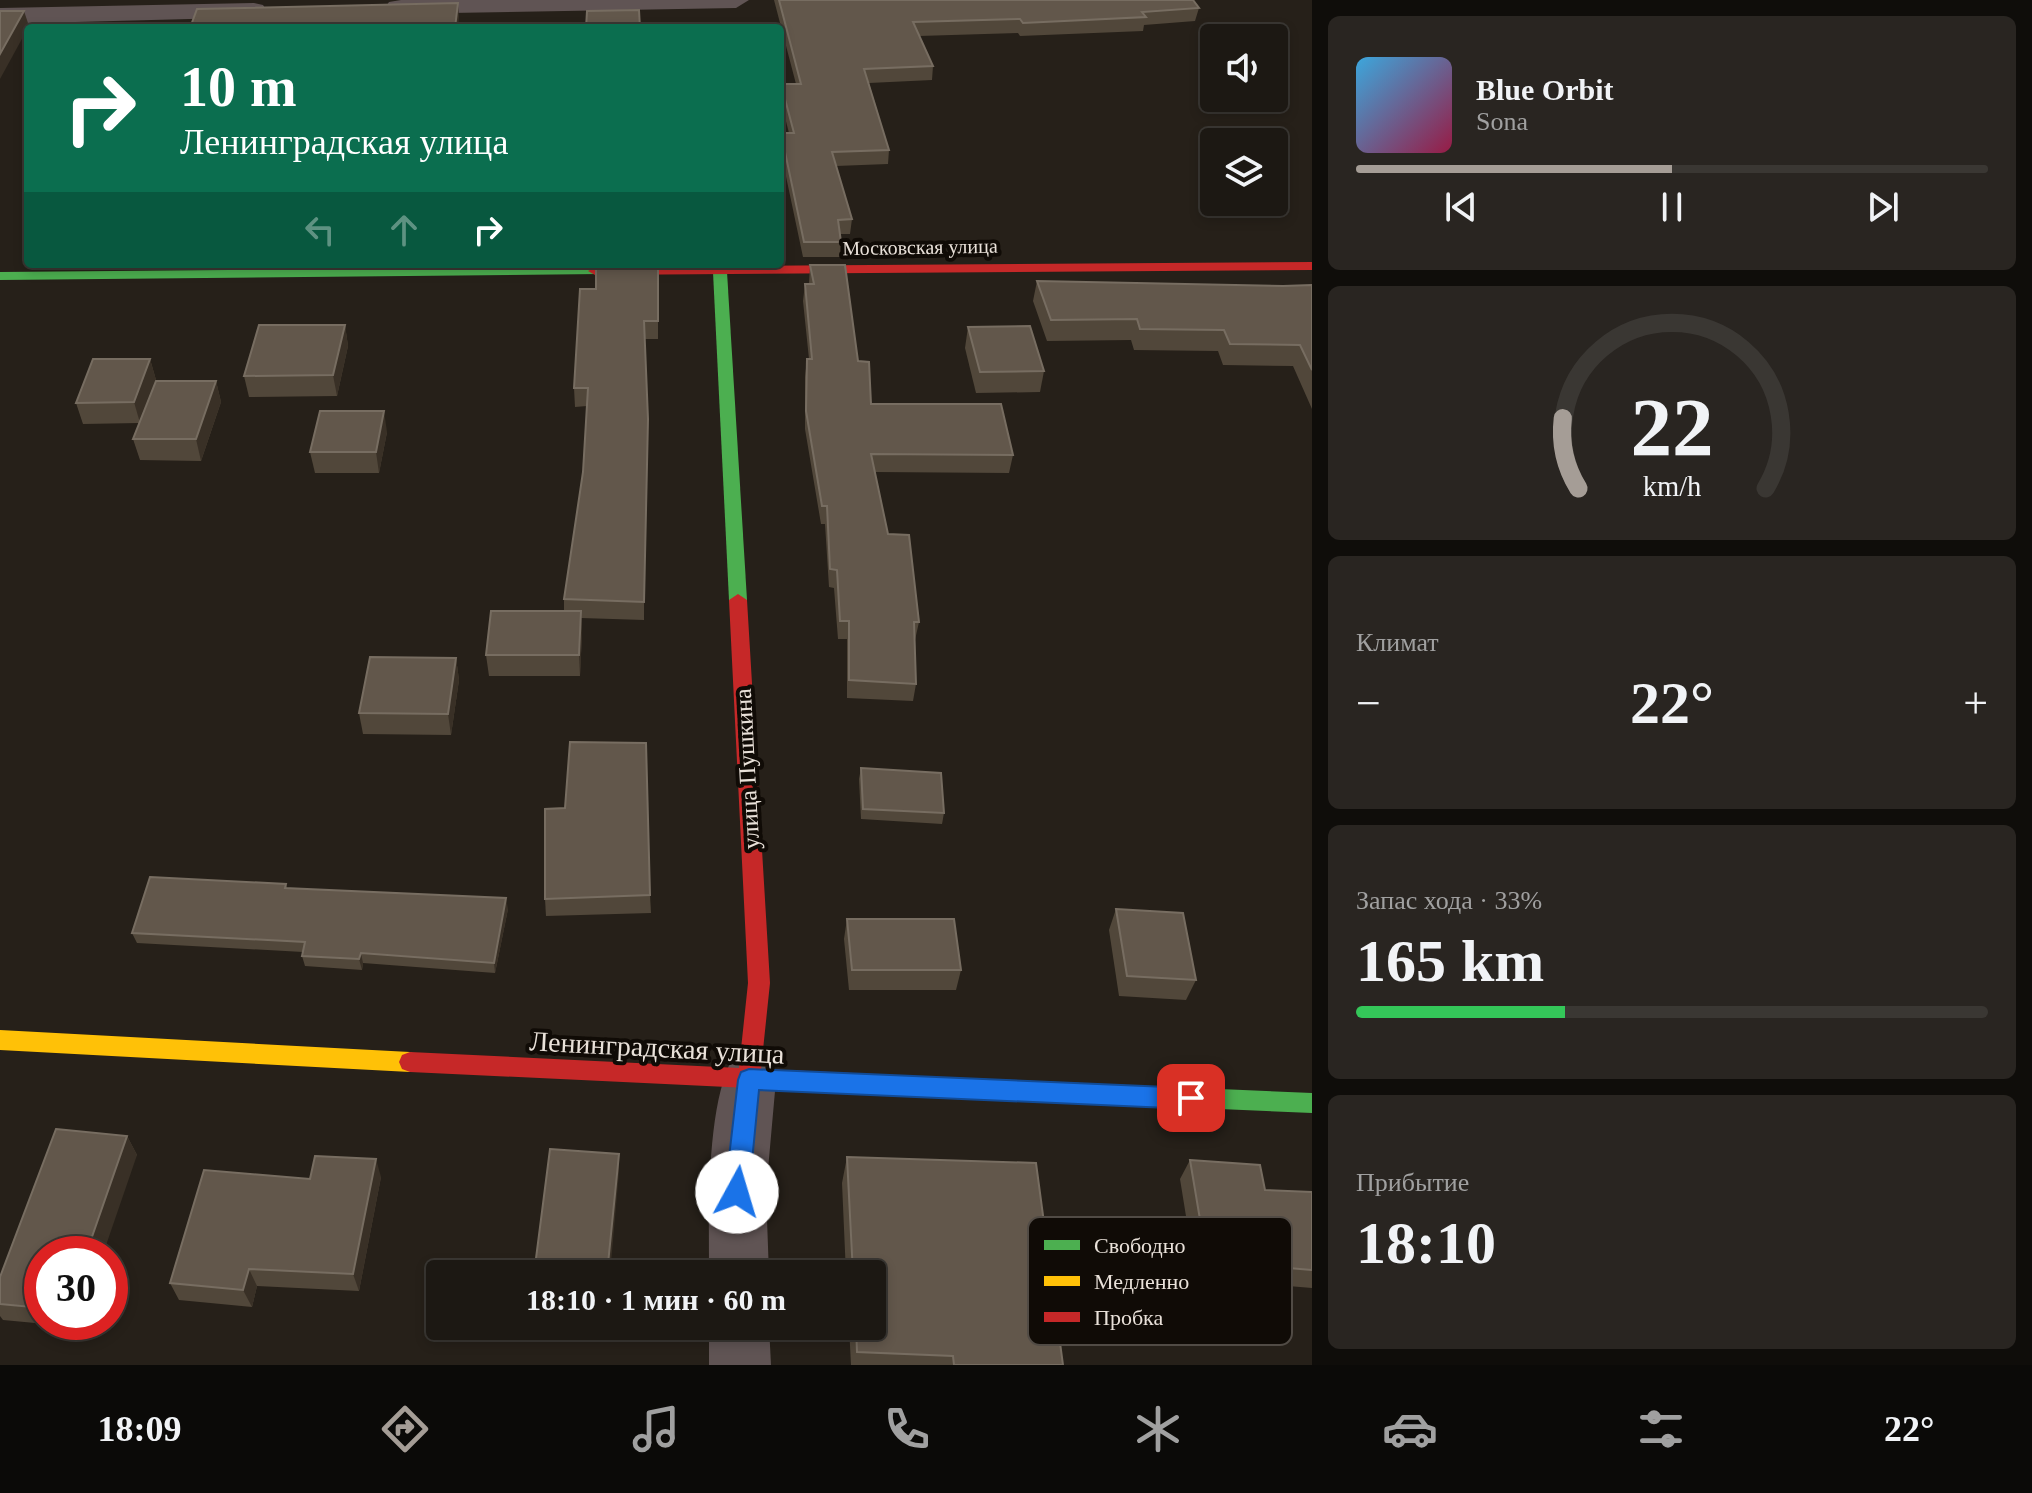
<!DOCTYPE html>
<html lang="ru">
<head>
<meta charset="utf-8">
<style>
	body { margin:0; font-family:Georgia,serif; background:#292521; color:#f1f3f6; height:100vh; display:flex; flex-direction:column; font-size:30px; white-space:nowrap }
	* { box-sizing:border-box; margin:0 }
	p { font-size:26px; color:#a0a0a0 }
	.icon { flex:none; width:44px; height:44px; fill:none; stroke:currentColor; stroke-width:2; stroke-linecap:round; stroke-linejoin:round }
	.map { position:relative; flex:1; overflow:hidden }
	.drawer { display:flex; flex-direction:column; gap:16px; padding:16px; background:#0f0d0a; width:720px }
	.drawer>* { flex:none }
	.hud { position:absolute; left:24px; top:24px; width:760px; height:244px; border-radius:8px; box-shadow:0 4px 12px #0003,0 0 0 2px #3a3733; background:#0b6e4f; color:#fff; overflow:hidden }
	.buttons { position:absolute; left:1200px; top:24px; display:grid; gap:16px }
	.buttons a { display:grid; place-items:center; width:88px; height:88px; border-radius:8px; background:#1c1813; box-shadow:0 4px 12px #0003,0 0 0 2px #3a3733; font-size:40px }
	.speed { position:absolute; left:24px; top:1236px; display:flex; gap:16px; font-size:40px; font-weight:700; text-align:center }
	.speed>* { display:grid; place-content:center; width:104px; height:104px; border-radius:50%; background:#1c1813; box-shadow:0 4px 12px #0003,0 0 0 2px #3a3733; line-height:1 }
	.speed .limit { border:12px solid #d22; background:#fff; color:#111 }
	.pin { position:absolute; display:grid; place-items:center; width:68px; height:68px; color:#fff; margin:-34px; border-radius:16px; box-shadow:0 4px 12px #0006 }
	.me { position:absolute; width:88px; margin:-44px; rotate:6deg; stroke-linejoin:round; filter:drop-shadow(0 0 6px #0008) }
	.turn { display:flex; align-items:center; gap:28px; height:168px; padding:0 24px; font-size:36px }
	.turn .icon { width:104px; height:104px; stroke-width:2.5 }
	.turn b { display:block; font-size:56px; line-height:68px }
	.lanes { display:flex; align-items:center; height:76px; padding:0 24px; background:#0003; justify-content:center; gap:40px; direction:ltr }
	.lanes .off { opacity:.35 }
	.big { font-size:60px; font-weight:800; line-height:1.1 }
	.drawer .card { flex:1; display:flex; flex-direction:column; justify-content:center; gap:12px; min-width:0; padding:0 28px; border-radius:12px; background:#292521 }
	.drawer .dial { align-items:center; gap:0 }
	.dial svg { height:208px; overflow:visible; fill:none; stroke:#3a3733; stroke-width:7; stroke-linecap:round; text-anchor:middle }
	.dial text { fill:#f1f3f6; stroke:none }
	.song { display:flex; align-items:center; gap:24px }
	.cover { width:96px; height:96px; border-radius:12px; background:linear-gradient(135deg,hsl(200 70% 55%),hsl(340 70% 35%)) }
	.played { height:8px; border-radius:4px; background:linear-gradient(90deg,#a59d96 50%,#3a3733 50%) }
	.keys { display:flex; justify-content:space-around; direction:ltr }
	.heat { display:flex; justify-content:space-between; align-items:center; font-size:44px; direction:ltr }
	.charge { height:12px; border-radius:6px; background:linear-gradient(90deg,#34c759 33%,#3a3733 0) }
	.trip { position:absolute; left:426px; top:1260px; width:460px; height:80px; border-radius:8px; background:#1c1813; box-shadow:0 4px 12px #0003,0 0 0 2px #3a3733; font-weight:800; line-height:80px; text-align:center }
	.menu { display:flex; height:128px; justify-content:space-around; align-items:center; background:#0b0a08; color:#a0a0a0 }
	.menu .icon { width:56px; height:56px }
	.menu .active { color:#a59d96 }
	.menu b { font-size:36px; color:#f1f3f6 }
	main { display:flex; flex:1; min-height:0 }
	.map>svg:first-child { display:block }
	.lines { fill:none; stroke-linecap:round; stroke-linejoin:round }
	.street { fill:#605454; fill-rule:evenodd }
	.fast { fill:#4caf50; fill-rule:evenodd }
	.slow { fill:#ffc107; fill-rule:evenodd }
	.jam { fill:#c62828; fill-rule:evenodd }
	.wall { fill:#51473a }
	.shaded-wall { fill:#393026 }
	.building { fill:#62574b; stroke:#776d61; stroke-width:2 }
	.route { fill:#1a73e8; stroke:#114b97; stroke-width:2 }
	.labels { text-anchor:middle; stroke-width:8; stroke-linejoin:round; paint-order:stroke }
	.far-street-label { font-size:20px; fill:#e9e1d9; stroke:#100b06 }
	.street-label { font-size:24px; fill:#e9e1d9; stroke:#100b06 }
	.near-street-label { font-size:28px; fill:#e9e1d9; stroke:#100b06 }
	.key { fill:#100b06; stroke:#514b45; stroke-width:2 }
	.key-label { font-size:22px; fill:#e9e1d9 }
</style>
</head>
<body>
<main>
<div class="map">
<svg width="1312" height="1365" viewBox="0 0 1312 1365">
	<rect width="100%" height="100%" fill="#262019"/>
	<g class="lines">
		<g class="street">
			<polygon points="401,0 749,0 736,8 389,14 385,8 389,2"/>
			<polygon points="254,3 263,5 267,11 263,17 0,24 0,8"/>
			<path d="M749,1055L768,1063L776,1080L766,1192L769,1274H709C709,1216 706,1115 730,1063Z"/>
			<polygon points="709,1326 769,1326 771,1365 709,1365"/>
		</g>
		<g class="fast">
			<polygon points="595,267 602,271 600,274 0,280 0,272"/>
			<polygon points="720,268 727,272 747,600 738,606 729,600 713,272"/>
			<polygon points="940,1077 1312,1093 1312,1113 940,1097 932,1094 929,1087 932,1080"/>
		</g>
		<polygon class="slow" points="0,1030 410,1052 418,1055 421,1062 418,1069 410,1072 0,1050"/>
		<g class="jam">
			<polygon points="1312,262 1312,270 595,275 588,271 595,267"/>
			<polygon points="738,594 747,600 770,983 761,1069 940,1077 948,1080 951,1087 948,1094 940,1097 410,1072 402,1069 399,1062 402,1055 410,1052 739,1068 748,983 729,600"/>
		</g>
	</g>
	<g class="wall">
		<polygon points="774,0 1193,0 1199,8 1195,21 1144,25 1143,31 1020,36 1018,33 919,36 933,66 932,80 869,83 889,150 888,164 836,166 852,219 850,234 840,234 841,242 840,257 803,257 780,148 781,133 789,133 780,98 781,84 796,84"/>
		<polygon points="810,265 858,361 871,404 1013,455 1009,473 875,472 888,534 919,622 915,640 916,684 913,701 847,698 847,639 838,639 834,588 829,587 825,524 821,524 805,429 805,377 807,359 809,359 803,301 805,284 809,284"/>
		<polygon points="658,267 658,339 645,339 644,620 581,618 582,633 580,676 489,676 486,655 564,611 564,599 583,472 587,406 575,407 574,388 596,289"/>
		<polygon points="1037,281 1283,286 1312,285 1312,409 1293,366 1223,365 1218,351 1134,350 1131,340 1047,341 1033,301"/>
		<polygon points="345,325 348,346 337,396 249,397 244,376"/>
		<polygon points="968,327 1044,371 1040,392 976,393 965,348"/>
		<polygon points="150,359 156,380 149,399 216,381 221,402 201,461 140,460 133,439 139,423 83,424 76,403"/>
		<polygon points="387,432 379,473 315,473 310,452"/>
		<polygon points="456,658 459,680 451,735 363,734 359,713"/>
		<polygon points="861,768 944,813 942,824 861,819 859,779"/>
		<polygon points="565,808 650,895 651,913 546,916 545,899"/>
		<polygon points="286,884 287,888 508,909 495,973 363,963 362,970 305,966 302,956 303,952 137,943 132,933"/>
		<polygon points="1116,909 1196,980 1186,1000 1119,996 1109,930"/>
		<polygon points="847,919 961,970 956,990 849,990 844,939"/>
		<polygon points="127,1136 137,1155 42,1254 42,1322 79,1322 78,1327 3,1320 0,1316 0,1277"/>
		<polygon points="847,1157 1063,1365 851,1365 849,1326 872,1326 872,1274 846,1274 842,1183"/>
		<polygon points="1190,1160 1265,1190 1312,1192 1312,1288 1196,1278 1180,1179"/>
		<polygon points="381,1177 359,1291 257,1286 252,1307 179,1300 170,1283 310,1179"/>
		<polygon points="532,1326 605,1326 604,1332 532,1327"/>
	</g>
	<g class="shaded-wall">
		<polygon points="458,3 459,17 458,28 455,28"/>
		<polygon points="24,11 29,26 0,79 0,54"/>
		<polygon points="345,325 348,346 337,396 333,375"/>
		<polygon points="150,359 156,380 140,423 134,402"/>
		<polygon points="216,381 221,402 201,461 196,439"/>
		<polygon points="384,411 387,432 379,473 376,452"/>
		<polygon points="581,611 582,633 580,676 579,655"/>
		<polygon points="456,658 459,680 451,735 448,714"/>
		<polygon points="506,898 508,909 495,973 494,963"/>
		<polygon points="361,953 363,963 362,970 359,959"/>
		<polygon points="127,1136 137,1155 103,1254 86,1254"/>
		<polygon points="619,1154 619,1172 610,1274 607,1274"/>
		<polygon points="376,1159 381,1177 359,1291 353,1274"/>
		<polygon points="249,1269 257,1286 252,1307 243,1290"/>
	</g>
	<g class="building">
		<polygon points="779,0 1193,0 1199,8 1142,12 1146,17 1023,23 1020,19 913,22 933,66 864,69 889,150 832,152 852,219 838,220 841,242 804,242 781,133 794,133 781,84 801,84"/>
		<polygon points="458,3 455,28 190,28 197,9"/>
		<polygon points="639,10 640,28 586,28 587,11"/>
		<polygon points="0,11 24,11 0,54"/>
		<polygon points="810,265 845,265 858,361 869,362 871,404 1001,404 1013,455 871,454 888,534 909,535 919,622 914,622 916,684 849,680 849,621 840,621 837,570 830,569 827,506 822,506 806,411 807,359 812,359 805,284 814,284"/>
		<polygon points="596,267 658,267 658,321 644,321 648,419 644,602 564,599 583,472 588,388 574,388 580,289 596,289"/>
		<polygon points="1037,281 1283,286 1312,285 1312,370 1300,345 1230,344 1224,330 1140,329 1137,319 1051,320"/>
		<polygon points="259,325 345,325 333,375 244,376"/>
		<polygon points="1030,326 1044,371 980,372 968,327"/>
		<polygon points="93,359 150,359 134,402 76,403"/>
		<polygon points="156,381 216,381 196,439 133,439"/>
		<polygon points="320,411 384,411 376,452 310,452"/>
		<polygon points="491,611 581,611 579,655 486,655"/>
		<polygon points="370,657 456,658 448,714 359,713"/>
		<polygon points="570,742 646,743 650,895 545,899 545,809 565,808"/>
		<polygon points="861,768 941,773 944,813 863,809"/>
		<polygon points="150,877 286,884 285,888 506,898 494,963 361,953 359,959 302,956 305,942 132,933"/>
		<polygon points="1116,909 1183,913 1196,980 1127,976"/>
		<polygon points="847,919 954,919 961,970 852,970"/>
		<polygon points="56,1129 127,1136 86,1254 42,1254 42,1308 0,1304 0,1277"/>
		<polygon points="550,1149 619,1154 607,1274 534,1274"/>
		<polygon points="315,1156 376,1159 353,1274 249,1269 243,1290 170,1283 204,1170 310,1179"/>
		<polygon points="847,1157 1036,1163 1063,1365 954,1365 953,1356 857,1352 856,1326 872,1326 872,1274 853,1274"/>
		<polygon points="1190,1160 1260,1165 1265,1190 1312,1192 1312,1270 1207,1261"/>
	</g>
	<polygon class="route" points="749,1069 1191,1088 1199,1091 1202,1098 1199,1106 1191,1109 759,1090 749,1192 745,1200 737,1203 729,1200 725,1192 738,1080 741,1072"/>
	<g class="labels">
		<g class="far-street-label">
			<text transform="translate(920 247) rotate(-1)" y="7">Московская улица</text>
		</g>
		<g class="street-label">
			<text transform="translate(747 769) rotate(-93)" y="8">улица Пушкина</text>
		</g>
		<g class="near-street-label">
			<text transform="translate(657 1047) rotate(3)" y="10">Ленинградская улица</text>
		</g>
	</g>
	<rect x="1028" y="1217" width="264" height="128" rx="12" class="key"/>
	<rect x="1044" y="1240" width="36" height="10" fill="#4caf50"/>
	<rect x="1044" y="1276" width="36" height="10" fill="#ffc107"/>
	<rect x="1044" y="1312" width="36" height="10" fill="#c62828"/>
	<g class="key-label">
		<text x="1094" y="1253">Свободно</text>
		<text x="1094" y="1289">Медленно</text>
		<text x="1094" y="1325">Пробка</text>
	</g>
</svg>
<div class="buttons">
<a><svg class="icon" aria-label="sound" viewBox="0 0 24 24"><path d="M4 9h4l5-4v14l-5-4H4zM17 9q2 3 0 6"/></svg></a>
<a><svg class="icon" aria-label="layers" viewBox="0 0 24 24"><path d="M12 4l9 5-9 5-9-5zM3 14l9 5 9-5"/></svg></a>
</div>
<div class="speed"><div class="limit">30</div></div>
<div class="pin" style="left:1191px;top:1098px;background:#d93025"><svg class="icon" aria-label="arrive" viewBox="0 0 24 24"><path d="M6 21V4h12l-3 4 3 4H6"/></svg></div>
<svg class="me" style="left:737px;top:1192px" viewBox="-20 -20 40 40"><circle r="19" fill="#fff"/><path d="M0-13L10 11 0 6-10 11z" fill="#1a73e8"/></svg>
<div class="trip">18:10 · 1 мин · 60 m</div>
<div class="hud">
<div class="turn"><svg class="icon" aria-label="right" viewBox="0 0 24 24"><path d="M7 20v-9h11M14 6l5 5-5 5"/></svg><div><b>10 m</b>Ленинградская улица</div></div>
<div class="lanes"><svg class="icon off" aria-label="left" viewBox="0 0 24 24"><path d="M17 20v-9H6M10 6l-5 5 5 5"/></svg><svg class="icon off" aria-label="ahead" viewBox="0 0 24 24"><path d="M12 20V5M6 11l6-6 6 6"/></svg><svg class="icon" aria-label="right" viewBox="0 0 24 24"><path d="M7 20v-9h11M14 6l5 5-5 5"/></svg></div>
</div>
</div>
<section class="drawer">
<div class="card">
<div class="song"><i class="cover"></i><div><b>Blue Orbit</b><p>Sona</p></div></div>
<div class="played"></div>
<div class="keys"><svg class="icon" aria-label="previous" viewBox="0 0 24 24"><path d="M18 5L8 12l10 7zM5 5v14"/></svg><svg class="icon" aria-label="pause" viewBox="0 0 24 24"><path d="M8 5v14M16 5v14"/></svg><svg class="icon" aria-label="next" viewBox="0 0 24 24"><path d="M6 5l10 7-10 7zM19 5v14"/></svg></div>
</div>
<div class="card dial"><svg viewBox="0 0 100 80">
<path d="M14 69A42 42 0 1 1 86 69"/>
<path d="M14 69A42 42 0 0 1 8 42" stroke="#a59d96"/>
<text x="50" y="56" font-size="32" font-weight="700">22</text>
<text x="50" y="72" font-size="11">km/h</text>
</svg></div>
<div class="card"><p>Климат</p>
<div class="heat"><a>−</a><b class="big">22°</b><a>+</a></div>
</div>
<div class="card"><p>Запас хода · 33%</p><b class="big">165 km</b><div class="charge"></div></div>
<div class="card"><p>Прибытие</p><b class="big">18:10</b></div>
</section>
</main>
<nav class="menu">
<b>18:09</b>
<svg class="icon active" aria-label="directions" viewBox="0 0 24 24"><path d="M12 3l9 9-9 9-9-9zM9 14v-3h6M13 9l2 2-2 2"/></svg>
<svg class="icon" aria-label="music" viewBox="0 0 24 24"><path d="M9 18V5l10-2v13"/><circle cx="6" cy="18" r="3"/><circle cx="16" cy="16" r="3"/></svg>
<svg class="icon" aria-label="phone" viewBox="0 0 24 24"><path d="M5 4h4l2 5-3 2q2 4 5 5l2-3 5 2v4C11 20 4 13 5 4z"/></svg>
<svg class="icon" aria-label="climate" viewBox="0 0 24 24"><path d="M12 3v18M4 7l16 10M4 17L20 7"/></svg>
<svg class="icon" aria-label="car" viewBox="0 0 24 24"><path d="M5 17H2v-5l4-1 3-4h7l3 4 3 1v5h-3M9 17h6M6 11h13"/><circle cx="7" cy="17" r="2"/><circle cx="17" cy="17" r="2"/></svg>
<svg class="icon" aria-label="filters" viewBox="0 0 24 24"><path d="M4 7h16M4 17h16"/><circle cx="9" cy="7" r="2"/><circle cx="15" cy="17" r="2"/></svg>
<b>22°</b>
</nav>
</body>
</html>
